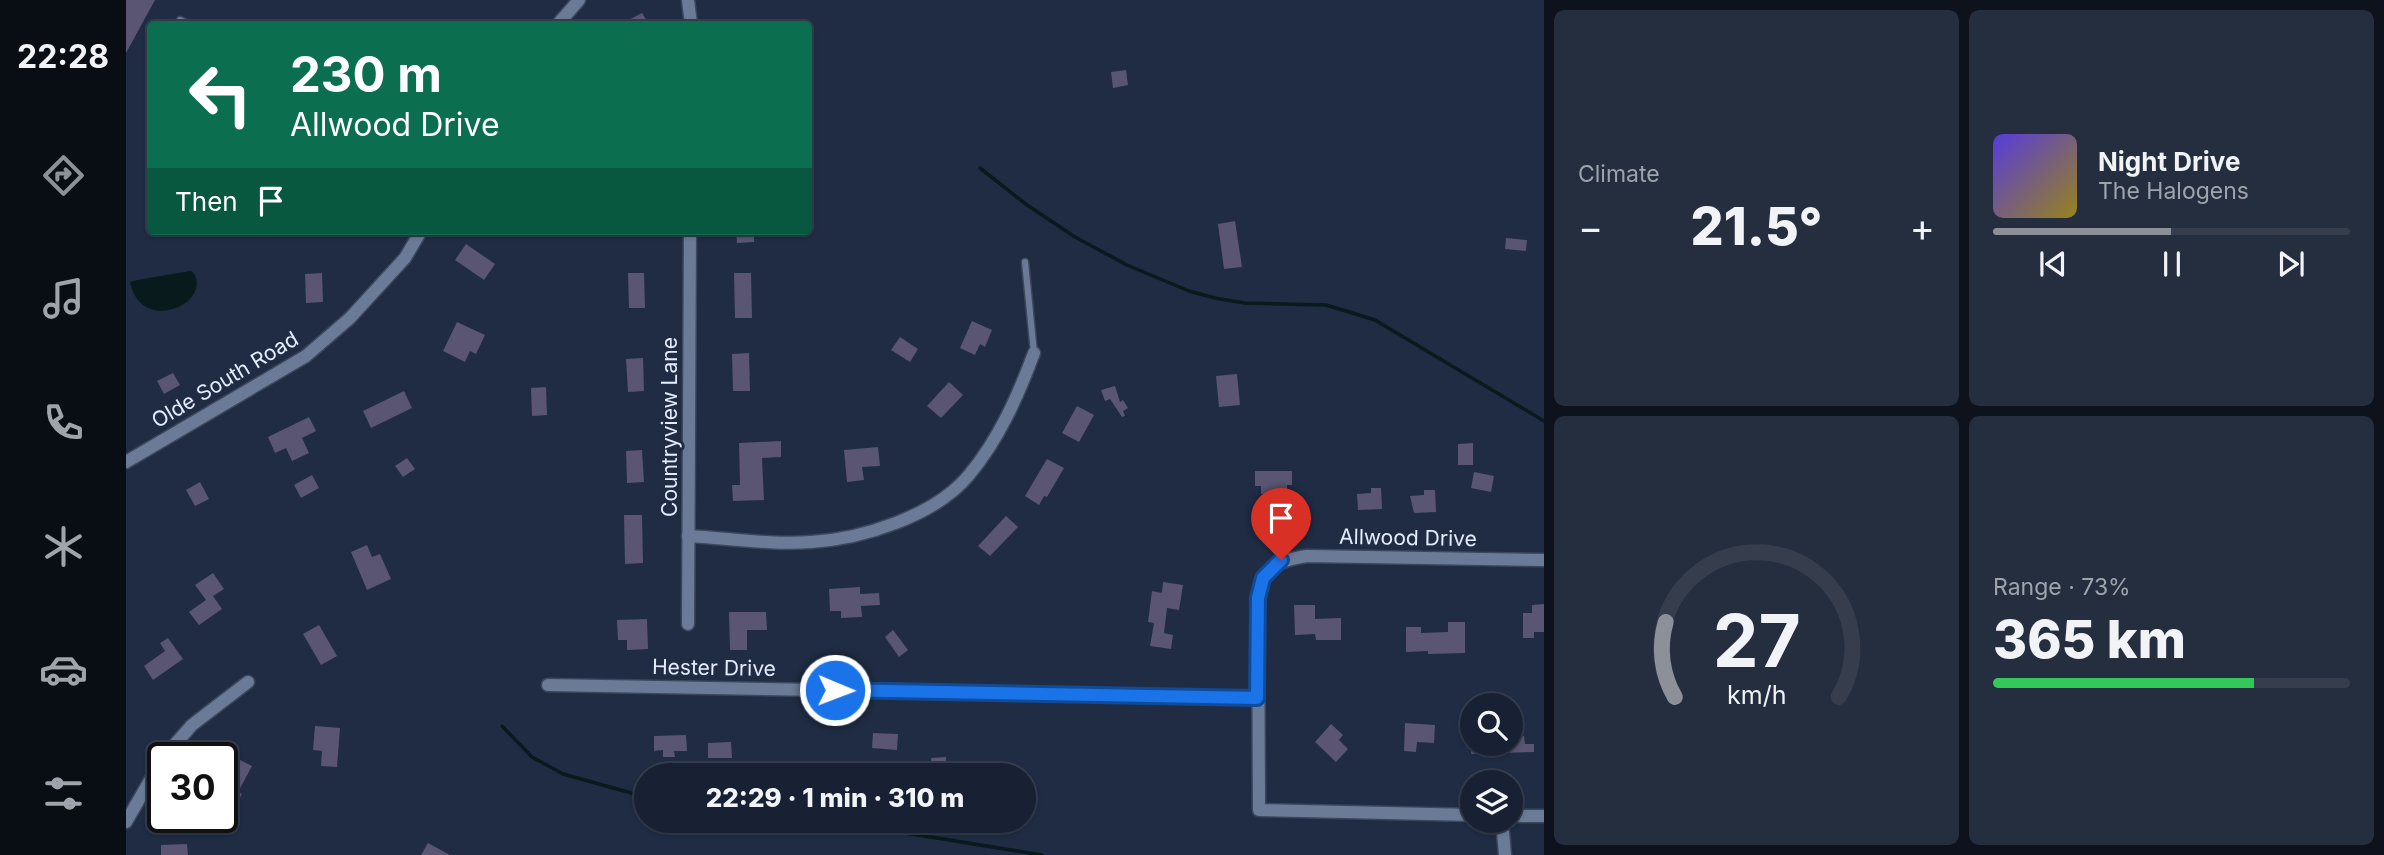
<!DOCTYPE html>
<html lang="en">
<head>
<meta charset="utf-8">
<style>
	body { margin:0; font-family:Inter,sans-serif; background:#242e3f; color:#f1f3f6; height:100vh; display:flex; flex-direction:column; font-size:26px; white-space:nowrap }
	* { box-sizing:border-box; margin:0 }
	p { font-size:23px; color:#9ea3ac }
	.icon { flex:none; width:38px; height:38px; fill:none; stroke:currentColor; stroke-width:2; stroke-linecap:round; stroke-linejoin:round }
	.map { position:relative; flex:1; overflow:hidden }
	.sheet { display:flex; flex-direction:column; gap:10px; padding:10px; background:#0d121c; width:840px }
	.sheet>* { flex:none }
	.guide { position:absolute; left:21px; top:21px; width:665px; height:214px; border-radius:7px; box-shadow:0 2px 5px #0004,0 0 0 2px #363e4e; background:#0b6e4f; color:#fff; overflow:hidden }
	.buttons { position:absolute; left:1334px; top:693px; display:grid; gap:14px }
	.buttons a { display:grid; place-items:center; width:63px; height:63px; border-radius:50%; background:#172133; box-shadow:0 2px 5px #0004,0 0 0 2px #363e4e; font-size:35px }
	.speed { position:absolute; left:21px; top:742px; display:flex; gap:14px; font-size:35px; font-weight:700; text-align:center }
	.speed>* { display:grid; place-content:center; width:91px; height:91px; border-radius:50%; background:#172133; box-shadow:0 2px 5px #0004,0 0 0 2px #363e4e; line-height:1 }
	.speed .limit { border:4px solid #111; border-radius:10px; background:#fff; color:#111 }
	.pin { position:absolute; display:grid; place-items:center; width:60px; height:60px; color:#fff; margin:-72px -30px; border-radius:50% 50% 50% 0; rotate:-45deg; box-shadow:0 0 7px #0007 }
	.pin .icon { rotate:45deg }
	.me { position:absolute; width:77px; margin:-38px; rotate:91deg; stroke-linejoin:round; filter:drop-shadow(0 0 5px #0008) }
	.turn { display:flex; align-items:center; gap:24px; height:147px; padding:0 28px; font-size:32px }
	.turn .icon { width:91px; height:91px; stroke-width:2.5 }
	.turn b { display:block; font-size:49px; line-height:60px }
	.then { display:flex; align-items:center; height:66px; padding:0 28px; background:#0003; gap:14px; font-size:26px }
	.big { font-size:52px; font-weight:800; line-height:1.1 }
	.sheet .widget { flex:1; display:flex; flex-direction:column; justify-content:center; gap:10px; min-width:0; padding:0 24px; border-radius:10px; background:#242e3f }
	.sheet .dial { align-items:center; gap:0 }
	.dial svg { height:182px; overflow:visible; fill:none; stroke:#363e4e; stroke-width:7; stroke-linecap:round; text-anchor:middle }
	.dial text { fill:#f1f3f6; stroke:none }
	.song { display:flex; align-items:center; gap:21px }
	.cover { width:84px; height:84px; border-radius:10px; background:linear-gradient(135deg,hsl(250 70% 55%),hsl(50 70% 35%)) }
	.played { height:7px; border-radius:4px; background:linear-gradient(90deg,#8c9099 50%,#363e4e 50%) }
	.keys { display:flex; justify-content:space-around; direction:ltr }
	.heat { display:flex; justify-content:space-between; align-items:center; font-size:38px; direction:ltr }
	.charge { height:10px; border-radius:5px; background:linear-gradient(90deg,#34c759 73%,#363e4e 0) }
	.sheet .tiles { flex:1; display:grid; gap:10px; grid-template-columns:repeat(2,1fr) }
	.trip { position:absolute; left:508px; top:763px; width:402px; height:70px; border-radius:35px; background:#172133; box-shadow:0 2px 5px #0004,0 0 0 2px #363e4e; font-weight:800; line-height:70px; text-align:center }
	main { display:flex; flex:1; min-height:0 }
	.dock { display:flex; flex-direction:column; width:126px; justify-content:space-around; align-items:center; background:#090d14; color:#9ea3ac }
	.dock .icon { width:49px; height:49px }
	.dock .current { color:#8c9099 }
	.dock b { font-size:32px; color:#f1f3f6 }
	.map>svg:first-child { display:block }
	.water { fill:#081a1c }
	.lines { fill:none; stroke-linecap:round; stroke-linejoin:round }
	.stream { stroke:#081a1c; stroke-width:3.5 }
	.building { fill:#595573 }
	.service-casing { stroke:#3d475c; stroke-width:9 }
	.minor-casing { stroke:#3d475c; stroke-width:15 }
	.service { stroke:#6b7b97; stroke-width:6 }
	.minor { stroke:#6b7b97; stroke-width:12 }
	.route-casing { stroke:#114b97; stroke-width:18 }
	.route { stroke:#1a73e8; stroke-width:12 }
	.labels { text-anchor:middle; stroke-width:6; stroke-linejoin:round; paint-order:stroke }
	.street-label { font-size:21px; fill:#e3ecfc; stroke:#1f2c44 }
</style>
</head>
<body>
<main>
<nav class="dock">
<b>22:28</b>
<svg class="icon current" aria-label="directions" viewBox="0 0 24 24"><path d="M12 3l9 9-9 9-9-9zM9 14v-3h6M13 9l2 2-2 2"/></svg>
<svg class="icon" aria-label="music" viewBox="0 0 24 24"><path d="M9 18V5l10-2v13"/><circle cx="6" cy="18" r="3"/><circle cx="16" cy="16" r="3"/></svg>
<svg class="icon" aria-label="phone" viewBox="0 0 24 24"><path d="M5 4h4l2 5-3 2q2 4 5 5l2-3 5 2v4C11 20 4 13 5 4z"/></svg>
<svg class="icon" aria-label="climate" viewBox="0 0 24 24"><path d="M12 3v18M4 7l16 10M4 17L20 7"/></svg>
<svg class="icon" aria-label="car" viewBox="0 0 24 24"><path d="M5 17H2v-5l4-1 3-4h7l3 4 3 1v5h-3M9 17h6M6 11h13"/><circle cx="7" cy="17" r="2"/><circle cx="17" cy="17" r="2"/></svg>
<svg class="icon" aria-label="filters" viewBox="0 0 24 24"><path d="M4 7h16M4 17h16"/><circle cx="9" cy="7" r="2"/><circle cx="15" cy="17" r="2"/></svg>
</nav>
<div class="map">
<svg width="1418" height="855" viewBox="0 0 1418 855">
	<rect width="100%" height="100%" fill="#1f2c44"/>
	<path class="water" d="M64,271L67,272C88,303 15,336 4,282L11,280Z"/>
	<g class="lines">
		<g class="stream">
			<polyline points="854,168 901,205 949,237 1001,265 1063,291 1089,298 1118,303 1200,305 1249,320 1418,421"/>
			<polyline points="376,726 406,757 437,774 520,797"/>
			<polyline points="625,821 706,821 916,855"/>
		</g>
	</g>
	<g class="building">
		<polygon points="0,0 29,0 0,53"/>
		<polygon points="516,13 523,24 495,24"/>
		<polygon points="1000,70 1002,85 987,88 985,72"/>
		<polygon points="1109,221 1116,267 1098,269 1092,224"/>
		<polygon points="610,231 628,231 628,242 611,243"/>
		<polygon points="1380,238 1401,240 1400,251 1379,249"/>
		<polygon points="340,244 369,264 358,280 329,260"/>
		<polygon points="196,273 197,302 180,303 179,274"/>
		<polygon points="502,273 518,273 519,308 503,308"/>
		<polygon points="608,273 625,273 626,318 609,318"/>
		<polygon points="846,321 866,330 859,347 854,344 849,355 834,348"/>
		<polygon points="331,322 359,335 350,354 344,351 339,362 317,351"/>
		<polygon points="774,337 792,349 784,362 765,350"/>
		<polygon points="623,353 624,391 607,391 606,354"/>
		<polygon points="517,358 518,391 502,392 500,359"/>
		<polygon points="47,373 54,385 38,394 31,381"/>
		<polygon points="1111,374 1114,405 1093,407 1090,376"/>
		<polygon points="823,382 837,395 815,418 801,406"/>
		<polygon points="989,386 994,402 997,400 1002,408 997,411 999,416 996,417 984,399 979,401 975,390"/>
		<polygon points="420,387 421,415 406,416 405,388"/>
		<polygon points="278,391 286,408 245,428 237,411"/>
		<polygon points="951,406 968,415 953,442 936,433"/>
		<polygon points="183,417 190,431 176,438 183,453 166,461 160,448 149,453 142,437"/>
		<polygon points="655,441 655,457 636,458 638,500 607,501 606,485 614,485 613,443"/>
		<polygon points="1347,443 1347,465 1332,465 1332,444"/>
		<polygon points="752,447 754,466 736,467 738,480 721,482 718,450"/>
		<polygon points="516,450 518,482 501,483 500,451"/>
		<polygon points="281,458 289,469 277,477 269,466"/>
		<polygon points="921,459 938,468 921,497 918,496 913,505 899,496"/>
		<polygon points="1129,471 1166,471 1166,485 1161,485 1161,494 1135,494 1135,486 1129,486"/>
		<polygon points="1348,472 1368,476 1365,492 1345,488"/>
		<polygon points="186,475 193,488 175,498 168,485"/>
		<polygon points="74,482 83,499 69,506 60,490"/>
		<polygon points="1245,488 1255,488 1256,509 1232,510 1231,494 1245,493"/>
		<polygon points="1298,490 1309,490 1310,512 1288,513 1284,496 1298,495"/>
		<polygon points="498,515 516,515 517,563 499,564"/>
		<polygon points="880,516 892,527 864,556 852,546"/>
		<polygon points="241,545 246,557 254,554 265,579 241,590 225,552"/>
		<polygon points="87,573 98,589 87,596 96,609 73,625 63,612 80,600 69,585"/>
		<polygon points="1037,582 1057,585 1053,610 1041,608 1038,633 1047,635 1045,649 1024,646 1028,623 1022,622 1026,591 1036,593"/>
		<polygon points="734,587 734,594 753,593 754,605 735,606 736,617 715,618 715,611 704,611 703,589"/>
		<polygon points="1418,604 1418,632 1408,632 1408,638 1397,638 1397,613 1406,613 1406,605"/>
		<polygon points="1168,605 1189,605 1189,619 1215,618 1215,640 1190,640 1189,634 1169,635"/>
		<polygon points="603,612 640,612 641,630 621,630 621,650 604,650"/>
		<polygon points="521,619 522,649 501,650 501,640 492,640 491,620"/>
		<polygon points="1322,622 1339,622 1339,653 1302,654 1302,651 1280,652 1280,627 1295,627 1295,633 1322,632"/>
		<polygon points="193,625 211,656 195,665 177,634"/>
		<polygon points="767,630 782,650 773,657 759,637"/>
		<polygon points="42,638 57,659 27,680 18,666 39,651 34,643"/>
		<polygon points="1279,723 1309,725 1308,743 1291,742 1290,752 1278,751"/>
		<polygon points="1205,724 1217,735 1213,740 1222,749 1210,762 1189,742"/>
		<polygon points="189,726 214,728 211,767 195,766 196,751 187,750"/>
		<polygon points="747,733 772,734 771,750 746,748"/>
		<polygon points="560,735 561,751 548,751 549,757 537,757 537,750 528,751 528,736"/>
		<polygon points="1384,736 1398,736 1399,744 1408,744 1408,752 1345,754 1345,744 1384,744"/>
		<polygon points="605,742 606,758 582,758 582,743"/>
		<polygon points="820,757 821,775 806,775 805,758"/>
		<polygon points="110,758 126,766 112,792 116,794 111,803 96,795 96,783"/>
		<polygon points="851,764 885,771 885,775 849,775"/>
		<polygon points="302,843 324,855 295,855"/>
		<polygon points="61,844 62,855 35,855 35,845"/>
	</g>
	<g class="lines">
		<g class="service-casing">
			<g id="service">
				<polyline points="54,20 63,24"/>
				<polyline points="899,262 908,353"/>
			</g>
		</g>
		<g class="minor-casing">
			<g id="minor">
				<polyline points="562,0 565,24"/>
				<polyline points="432,24 453,0"/>
				<polyline points="0,462 180,356 224,318 279,258 295,231"/>
				<path d="M562,536C601,538 645,545 685,542C736,539 809,516 843,475C873,439 892,396 908,353"/>
				<polyline points="562,624 564,231"/>
				<polyline points="422,685 1131,698"/>
				<polyline points="37,758 66,725 122,682"/>
				<path d="M1346,815L1133,810L1132,598C1139,566 1150,561 1181,556L1418,560"/>
				<polyline points="1384,816 1418,816"/>
				<polyline points="1376,821 1379,855"/>
				<polyline points="0,822 37,758"/>
			</g>
		</g>
		<use href="#service" class="service"/>
		<use href="#minor" class="minor"/>
	</g>
	<g class="lines">
		<g class="route-casing">
			<polyline id="route" points="709,690 1131,698 1132,598 1137,578 1155,560"/>
		</g>
		<use href="#route" class="route"/>
	</g>
	<g class="labels">
		<g class="street-label">
			<text transform="translate(99 380) rotate(-31)" y="7">Olde South Road</text>
			<text transform="translate(544 427) rotate(-90)" y="7">Countryview Lane</text>
			<text transform="translate(1282 538) rotate(1)" y="7">Allwood Drive</text>
			<text transform="translate(588 668) rotate(1)" y="7">Hester Drive</text>
		</g>
	</g>
</svg>
<div class="buttons">
<a><svg class="icon" aria-label="search" viewBox="0 0 24 24"><circle cx="10" cy="10" r="6"/><path d="M15 15l6 6"/></svg></a>
<a><svg class="icon" aria-label="layers" viewBox="0 0 24 24"><path d="M12 4l9 5-9 5-9-5zM3 14l9 5 9-5"/></svg></a>
</div>
<div class="speed"><div class="limit">30</div></div>
<div class="pin" style="left:1155px;top:560px;background:#d93025"><svg class="icon" aria-label="arrive" viewBox="0 0 24 24"><path d="M6 21V4h12l-3 4 3 4H6"/></svg></div>
<svg class="me" style="left:709px;top:690px" viewBox="-20 -20 40 40"><circle r="17" fill="#1a73e8" stroke="#fff" stroke-width="3"/><path d="M0-11L8 9 0 5-8 9z" fill="#fff"/></svg>
<div class="trip">22:29 · 1 min · 310 m</div>
<div class="guide">
<div class="turn"><svg class="icon" aria-label="left" viewBox="0 0 24 24"><path d="M17 20v-9H6M10 6l-5 5 5 5"/></svg><div><b>230 m</b>Allwood Drive</div></div>
<div class="then">Then<svg class="icon" aria-label="arrive" viewBox="0 0 24 24"><path d="M6 21V4h12l-3 4 3 4H6"/></svg></div>
</div>
</div>
<section class="sheet">
<div class="tiles">
<div class="widget"><p>Climate</p>
<div class="heat"><a>−</a><b class="big">21.5°</b><a>+</a></div>
</div>
<div class="widget">
<div class="song"><i class="cover"></i><div><b>Night Drive</b><p>The Halogens</p></div></div>
<div class="played"></div>
<div class="keys"><svg class="icon" aria-label="previous" viewBox="0 0 24 24"><path d="M18 5L8 12l10 7zM5 5v14"/></svg><svg class="icon" aria-label="pause" viewBox="0 0 24 24"><path d="M8 5v14M16 5v14"/></svg><svg class="icon" aria-label="next" viewBox="0 0 24 24"><path d="M6 5l10 7-10 7zM19 5v14"/></svg></div>
</div>
<div class="widget dial"><svg viewBox="0 0 100 80">
<path d="M14 69A42 42 0 1 1 86 69"/>
<path d="M14 69A42 42 0 0 1 10 36" stroke="#8c9099"/>
<text x="50" y="56" font-size="32" font-weight="700">27</text>
<text x="50" y="72" font-size="11">km/h</text>
</svg></div>
<div class="widget"><p>Range · 73%</p><b class="big">365 km</b><div class="charge"></div></div>
</div>
</section>
</main>
</body>
</html>
